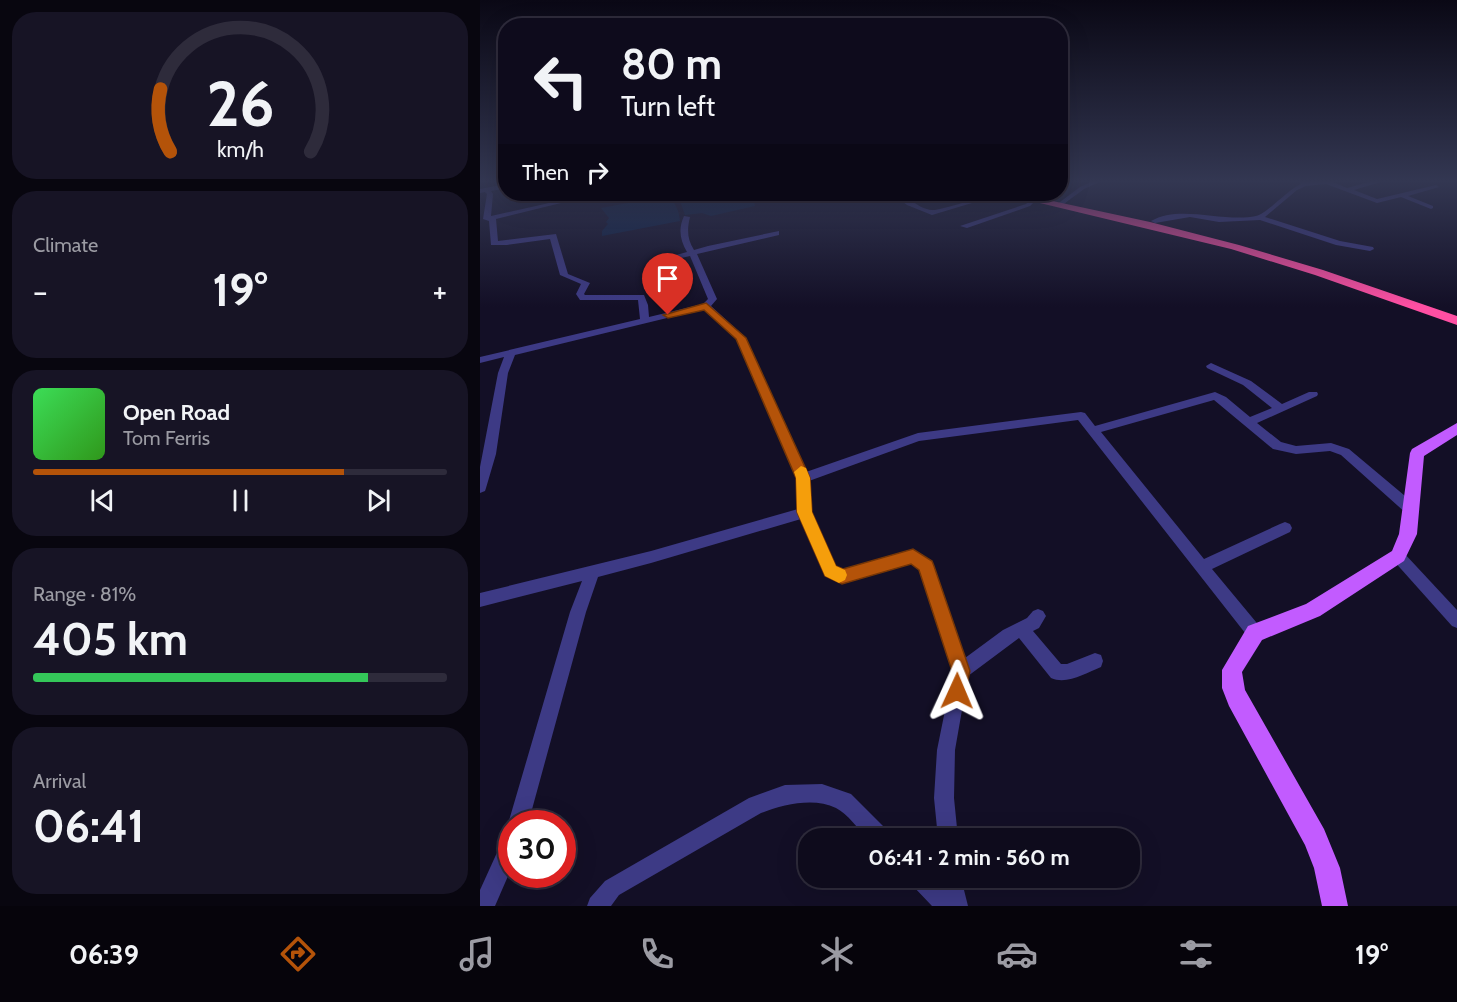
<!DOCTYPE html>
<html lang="en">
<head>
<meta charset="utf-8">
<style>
	body { margin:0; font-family:Cabin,sans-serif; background:#171425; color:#f1f3f6; height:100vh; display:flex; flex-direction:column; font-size:22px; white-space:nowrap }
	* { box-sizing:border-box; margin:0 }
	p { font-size:20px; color:#9b9ba3 }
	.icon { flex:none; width:33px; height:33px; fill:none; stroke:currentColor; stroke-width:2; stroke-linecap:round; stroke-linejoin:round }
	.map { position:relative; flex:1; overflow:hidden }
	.panel { display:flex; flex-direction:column; gap:12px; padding:12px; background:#08060f; width:480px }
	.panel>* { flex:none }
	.guide { position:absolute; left:18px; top:18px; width:570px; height:183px; border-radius:24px; box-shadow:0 6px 24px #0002,0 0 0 2px #2e2b3b; background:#0e0b1c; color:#f1f3f6; overflow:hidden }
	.speed { position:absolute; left:18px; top:810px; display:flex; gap:12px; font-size:30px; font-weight:700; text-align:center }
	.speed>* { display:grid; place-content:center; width:78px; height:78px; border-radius:50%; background:#0e0b1c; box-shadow:0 6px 24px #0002,0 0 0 2px #2e2b3b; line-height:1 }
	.speed .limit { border:9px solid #d22; background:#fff; color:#111 }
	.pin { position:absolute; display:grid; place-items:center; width:51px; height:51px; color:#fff; margin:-62px -26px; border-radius:50% 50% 50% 0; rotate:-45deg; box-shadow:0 0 6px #0007 }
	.pin .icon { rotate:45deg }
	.me { position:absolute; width:66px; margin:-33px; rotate:1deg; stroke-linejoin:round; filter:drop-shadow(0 0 4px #0008) }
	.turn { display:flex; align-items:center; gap:21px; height:126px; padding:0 24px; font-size:27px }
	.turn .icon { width:78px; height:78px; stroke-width:2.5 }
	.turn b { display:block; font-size:42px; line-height:51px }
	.then { display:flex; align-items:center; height:57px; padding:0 24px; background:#0003; gap:12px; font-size:22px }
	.big { font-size:45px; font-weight:700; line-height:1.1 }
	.panel .tile { flex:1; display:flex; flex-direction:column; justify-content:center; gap:9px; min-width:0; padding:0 21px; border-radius:24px; background:#171425 }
	.panel .dial { align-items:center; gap:0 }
	.dial svg { height:156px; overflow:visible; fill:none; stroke:#2e2b3b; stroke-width:7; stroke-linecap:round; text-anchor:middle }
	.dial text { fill:#f1f3f6; stroke:none }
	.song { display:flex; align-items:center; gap:18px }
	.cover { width:72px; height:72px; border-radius:9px; background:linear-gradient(135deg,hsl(130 70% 55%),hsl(110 70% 35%)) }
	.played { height:6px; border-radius:3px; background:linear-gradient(90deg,#b45309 75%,#2e2b3b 75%) }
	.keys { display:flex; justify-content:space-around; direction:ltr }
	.heat { display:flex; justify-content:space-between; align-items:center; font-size:33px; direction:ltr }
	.charge { height:9px; border-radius:4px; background:linear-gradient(90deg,#34c759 81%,#2e2b3b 0) }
	.trip { position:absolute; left:318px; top:828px; width:342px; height:60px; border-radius:24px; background:#0e0b1c; box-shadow:0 6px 24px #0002,0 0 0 2px #2e2b3b; font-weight:700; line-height:60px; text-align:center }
	.dock { display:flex; height:96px; justify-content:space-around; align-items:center; background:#06040b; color:#9b9ba3 }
	.dock .icon { width:42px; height:42px }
	.dock .active { color:#b45309 }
	.dock b { font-size:27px; color:#f1f3f6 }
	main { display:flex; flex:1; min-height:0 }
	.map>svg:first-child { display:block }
	.water { fill:#0a1f44 }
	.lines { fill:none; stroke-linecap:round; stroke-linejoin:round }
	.minor { fill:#3d3a85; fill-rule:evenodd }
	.major { fill:#c25bff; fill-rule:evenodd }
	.highway { fill:#ff4fa3; fill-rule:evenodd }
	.route { fill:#b45309; stroke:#753606; stroke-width:1.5 }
	.slow { fill:#f59e0b }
</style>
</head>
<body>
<main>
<section class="panel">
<div class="tile dial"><svg viewBox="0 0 100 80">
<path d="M14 69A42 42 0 1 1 86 69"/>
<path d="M14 69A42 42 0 0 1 9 37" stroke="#b45309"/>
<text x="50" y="56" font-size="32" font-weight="700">26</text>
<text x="50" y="72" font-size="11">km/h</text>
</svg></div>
<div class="tile"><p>Climate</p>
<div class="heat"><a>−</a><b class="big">19°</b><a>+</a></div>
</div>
<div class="tile">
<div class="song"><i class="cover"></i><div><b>Open Road</b><p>Tom Ferris</p></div></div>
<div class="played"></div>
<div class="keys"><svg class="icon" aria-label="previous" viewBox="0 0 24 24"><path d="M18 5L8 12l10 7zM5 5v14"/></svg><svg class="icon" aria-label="pause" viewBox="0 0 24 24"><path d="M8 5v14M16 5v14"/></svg><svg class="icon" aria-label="next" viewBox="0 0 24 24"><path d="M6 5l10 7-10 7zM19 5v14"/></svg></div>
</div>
<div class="tile"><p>Range · 81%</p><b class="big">405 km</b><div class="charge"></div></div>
<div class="tile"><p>Arrival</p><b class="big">06:41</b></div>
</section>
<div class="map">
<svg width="977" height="906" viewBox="0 0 977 906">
	<rect width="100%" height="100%" fill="#130f26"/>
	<g class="water">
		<polygon points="259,194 272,195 275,206 231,216 222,213 205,215 200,201 239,199"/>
		<path d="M185,196C195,200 199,210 200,221L122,236V231L128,224L126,222L129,218L121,208Z"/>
	</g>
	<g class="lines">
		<g class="minor">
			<polygon points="615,180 624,180 604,189 581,206 576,205 600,187"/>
			<path d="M817,180L826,182L848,180L867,188L896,180H907L874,190L897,199L956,185L959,187L928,196L953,206V208L951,209L921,197L897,203L846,184L826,186L817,190L785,217L860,241L893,247L894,249L890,251L856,245L780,220L739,222L710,217L675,223L671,221C700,204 744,223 776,216C787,214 807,190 821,184Z"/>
			<path d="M26,184V188L11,191L13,194L11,216L78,201L81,203L16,219L18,241L76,234L88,274L110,283L104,294L105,295H164L168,305L169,317L223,304L228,299L210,256L171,265L167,263L207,252C200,240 198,229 204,216L210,217C207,229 207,239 214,250L228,246L299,231V235L217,254L237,299L231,306L266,338L326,472L438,433L601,412L605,413L615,426L735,392L746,397L770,417L792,408L763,385L727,368L726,366L731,363L771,381L802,404L829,392H837L838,394L837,396L777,423L801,442L816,446L851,443L869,449L937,506L939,510L937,514L932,515L927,514L861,455L850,451L816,454L793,449L734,400L621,432L724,559L800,524L805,522L810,524L812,528L810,532L732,569L781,628L783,633L781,638L775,641L769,638L598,420L439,441L329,481L332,512L355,567L363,570L433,550C441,553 450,559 453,566L485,658L523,630L547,618L553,611L558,609L563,611L566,616L559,628L553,631L581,664H587L615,653L621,655L623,661L621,667C606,673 587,685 571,678L539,638L488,676L475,750L474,798L478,838H458L454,798L457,750L473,671L440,570L431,563L362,583L345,576L321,519L171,563L118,577L106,612L48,824H32V831L28,824L90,612L102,581L0,607V593L171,551L318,509L317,478L257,339L224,309L35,355L28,373L16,454L6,488L5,491L0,493V467L18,373L24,357L0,363V357L160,319L158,300H100L96,294L101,284L80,275L70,239L27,245H11L9,221L3,219L7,194L5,192L0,193V189Z"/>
			<path d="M413,194C425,193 438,209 452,210C459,211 504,196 514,194H522L452,215L427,205Z"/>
			<polygon points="554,197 557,199 550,206 487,228 480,226 546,204"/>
			<polygon points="918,550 923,552 977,610 977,628 972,626 913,560 911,556 913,552"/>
			<path d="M342,784L371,794L408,831L411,838H387C378,829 368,814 356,808C333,797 303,805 281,813L139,895L131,906H107L110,898L125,881L269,798L305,785Z"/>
			<polygon points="32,832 32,867 15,906 0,906 0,890 25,835"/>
			<polygon points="429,878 453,878 462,886 461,878 481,878 488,906 452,906 432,885"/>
		</g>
		<polygon class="major" points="977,423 977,435 944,456 937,534 924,561 840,616 782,640 762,672 765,690 844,829 860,868 868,906 842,906 834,868 825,845 749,706 742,688 742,670 768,626 826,604 912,551 919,534 930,453 932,449"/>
		<polygon class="highway" points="523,194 540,194 670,222 759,245 843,270 977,316 977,325 835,275 751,249"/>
	</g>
	<linearGradient id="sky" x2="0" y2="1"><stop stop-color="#0a0815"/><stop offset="0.59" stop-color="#333752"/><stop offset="1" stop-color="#333752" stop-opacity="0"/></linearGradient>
	<rect width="977" height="307" fill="url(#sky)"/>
	<polygon class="route" points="226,303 266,338 330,478 332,512 356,566 363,569 433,549 452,561 454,566 490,671 484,698 477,701 470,698 468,691 472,671 439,570 431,564 362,584 345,576 317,512 316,478 256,339 224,310 188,318 183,315"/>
	<polygon class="slow" points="321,466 326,468 330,478 332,512 356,566 365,570 367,575 365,580 359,583 345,576 317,512 316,478 314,472"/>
</svg>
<div class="speed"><div class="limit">30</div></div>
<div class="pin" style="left:188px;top:315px;background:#d93025"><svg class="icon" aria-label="arrive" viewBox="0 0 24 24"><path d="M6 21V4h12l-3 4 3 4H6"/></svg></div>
<svg class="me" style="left:477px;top:691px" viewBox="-20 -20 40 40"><path d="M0-17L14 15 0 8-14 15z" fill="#b45309" stroke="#fff" stroke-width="4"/></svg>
<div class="trip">06:41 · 2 min · 560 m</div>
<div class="guide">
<div class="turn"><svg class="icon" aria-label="left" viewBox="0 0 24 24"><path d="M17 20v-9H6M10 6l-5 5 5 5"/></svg><div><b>80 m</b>Turn left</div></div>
<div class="then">Then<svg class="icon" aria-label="right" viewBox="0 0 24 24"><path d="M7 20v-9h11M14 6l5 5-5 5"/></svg></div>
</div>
</div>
</main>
<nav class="dock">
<b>06:39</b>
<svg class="icon active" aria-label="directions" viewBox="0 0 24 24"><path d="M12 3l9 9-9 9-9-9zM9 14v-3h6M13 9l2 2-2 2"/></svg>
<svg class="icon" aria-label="music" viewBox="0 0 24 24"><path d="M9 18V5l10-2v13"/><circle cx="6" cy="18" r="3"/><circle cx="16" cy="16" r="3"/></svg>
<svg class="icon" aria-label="phone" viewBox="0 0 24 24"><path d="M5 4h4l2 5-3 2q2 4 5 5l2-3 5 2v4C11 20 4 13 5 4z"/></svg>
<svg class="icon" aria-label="climate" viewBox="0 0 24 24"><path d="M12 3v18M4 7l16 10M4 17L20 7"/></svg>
<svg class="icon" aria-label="car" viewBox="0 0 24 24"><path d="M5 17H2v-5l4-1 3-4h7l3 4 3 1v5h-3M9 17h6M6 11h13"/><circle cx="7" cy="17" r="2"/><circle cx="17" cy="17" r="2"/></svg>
<svg class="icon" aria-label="filters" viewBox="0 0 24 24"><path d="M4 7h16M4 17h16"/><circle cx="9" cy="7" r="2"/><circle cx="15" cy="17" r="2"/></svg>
<b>19°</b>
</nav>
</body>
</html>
